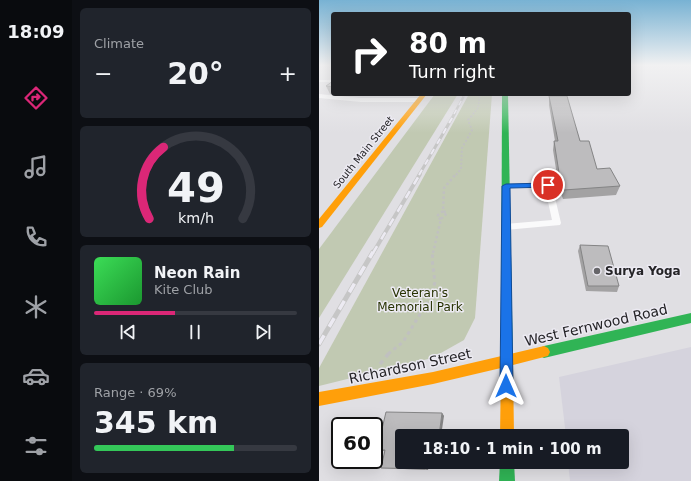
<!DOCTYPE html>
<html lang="en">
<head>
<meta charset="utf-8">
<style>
	body { margin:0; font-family:"DejaVu Sans",sans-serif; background:#20242c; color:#f1f3f6; height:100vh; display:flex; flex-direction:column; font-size:15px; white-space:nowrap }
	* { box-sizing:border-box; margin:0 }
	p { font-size:13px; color:#9ea1a6 }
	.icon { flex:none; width:22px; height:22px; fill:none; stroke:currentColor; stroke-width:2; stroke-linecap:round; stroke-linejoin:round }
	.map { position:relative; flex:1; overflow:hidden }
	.drawer { display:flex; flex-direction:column; gap:8px; padding:8px; background:#0d0f14; width:247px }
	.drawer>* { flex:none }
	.banner { position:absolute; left:12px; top:12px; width:300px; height:84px; border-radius:4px; box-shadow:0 4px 16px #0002; background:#202124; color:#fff; overflow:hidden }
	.speed { position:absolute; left:12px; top:417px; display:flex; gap:8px; font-size:20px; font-weight:700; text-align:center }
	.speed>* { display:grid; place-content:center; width:52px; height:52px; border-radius:50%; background:#171b24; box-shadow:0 4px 16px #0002; line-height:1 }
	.speed .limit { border:2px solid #111; border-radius:6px; background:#fff; color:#111 }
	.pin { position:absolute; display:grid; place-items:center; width:34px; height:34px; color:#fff; margin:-17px; border:2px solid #fff; border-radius:50%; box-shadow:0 1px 4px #0007 }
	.me { position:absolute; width:44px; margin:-22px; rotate:0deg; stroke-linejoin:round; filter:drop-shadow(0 0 3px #0008) }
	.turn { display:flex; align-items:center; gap:14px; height:84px; padding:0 12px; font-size:18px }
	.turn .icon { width:52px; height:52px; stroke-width:2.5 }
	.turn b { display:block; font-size:28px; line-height:34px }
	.big { font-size:30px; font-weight:600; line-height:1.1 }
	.drawer .card { flex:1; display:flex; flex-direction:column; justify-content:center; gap:6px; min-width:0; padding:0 14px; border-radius:6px; background:#20242c }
	.drawer .dial { align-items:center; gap:0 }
	.dial svg { height:104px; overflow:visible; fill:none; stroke:#363941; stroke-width:7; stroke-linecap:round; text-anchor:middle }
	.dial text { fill:#f1f3f6; stroke:none }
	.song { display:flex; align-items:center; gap:12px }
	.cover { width:48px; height:48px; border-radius:6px; background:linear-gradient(135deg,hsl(130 70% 55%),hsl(130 70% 35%)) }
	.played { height:4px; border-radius:2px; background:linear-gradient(90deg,#db2777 40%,#363941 40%) }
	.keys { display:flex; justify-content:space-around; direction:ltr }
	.heat { display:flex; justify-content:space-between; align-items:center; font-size:22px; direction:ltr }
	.charge { height:6px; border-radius:3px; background:linear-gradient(90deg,#34c759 69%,#363941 0) }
	.trip { position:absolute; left:76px; top:429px; width:234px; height:40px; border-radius:4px; background:#171b24; box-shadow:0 4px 16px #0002; font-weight:600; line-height:40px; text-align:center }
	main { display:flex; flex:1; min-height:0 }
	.tab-bar { display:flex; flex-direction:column; width:72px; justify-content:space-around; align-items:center; background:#090b0e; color:#9ea1a6 }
	.tab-bar .icon { width:28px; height:28px }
	.tab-bar .current { color:#db2777 }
	.tab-bar b { font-size:18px; color:#f1f3f6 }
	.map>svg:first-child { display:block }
	.built { fill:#d5d3dd }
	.green { fill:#c1c9b2 }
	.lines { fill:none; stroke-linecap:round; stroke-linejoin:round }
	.path-far4 { stroke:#c0c0c0; stroke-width:1.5; stroke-dasharray:1.5 1.5; stroke-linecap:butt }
	.path-far3 { stroke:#c0c0c0; stroke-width:2; stroke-dasharray:2 2; stroke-linecap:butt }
	.path-far2 { stroke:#c0c0c0; stroke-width:2.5; stroke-dasharray:2.5 2.5; stroke-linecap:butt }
	.path-far1 { stroke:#c0c0c0; stroke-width:3; stroke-dasharray:3.5 3.5; stroke-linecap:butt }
	.path { stroke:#c0c0c0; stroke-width:3.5; stroke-dasharray:4.5 4.5; stroke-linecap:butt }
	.lane { fill:#fafafb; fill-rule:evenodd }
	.fast { fill:#30b455; fill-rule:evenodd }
	.slow { fill:#ff9f0a; fill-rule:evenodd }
	.rail-far3-casing { stroke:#c6c6c6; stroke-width:2.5 }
	.rail-far2-casing { stroke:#c6c6c6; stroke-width:3 }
	.rail-far1-casing { stroke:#c6c6c6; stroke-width:4 }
	.rail-casing { stroke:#c6c6c6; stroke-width:5 }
	.rail-far3 { stroke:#eceaf2; stroke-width:1.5; stroke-dasharray:5; stroke-linecap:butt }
	.rail-far2 { stroke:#eceaf2; stroke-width:2; stroke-dasharray:6; stroke-linecap:butt }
	.rail-far1 { stroke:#eceaf2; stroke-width:2.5; stroke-dasharray:8; stroke-linecap:butt }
	.rail { stroke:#eceaf2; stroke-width:3.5; stroke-dasharray:10; stroke-linecap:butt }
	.wall { fill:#a3a2a3 }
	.shaded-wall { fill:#848485 }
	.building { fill:#bdbcbe; stroke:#848485 }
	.route { fill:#1a73e8; stroke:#114b97 }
	.poi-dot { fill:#666569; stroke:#eceaf2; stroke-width:1.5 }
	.labels { text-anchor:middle; stroke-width:3; stroke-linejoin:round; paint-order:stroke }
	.far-street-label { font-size:10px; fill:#252427; stroke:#eceaf2 }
	.poi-label { font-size:12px; font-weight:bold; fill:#252427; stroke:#eceaf2; text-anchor:start }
	.park-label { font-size:12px; fill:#273202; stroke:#eceaf2 }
	.near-street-label { font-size:14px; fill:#252427; stroke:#eceaf2 }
</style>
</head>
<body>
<main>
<nav class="tab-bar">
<b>18:09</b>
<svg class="icon current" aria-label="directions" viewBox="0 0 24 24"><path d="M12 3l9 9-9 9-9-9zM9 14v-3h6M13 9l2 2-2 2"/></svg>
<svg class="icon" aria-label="music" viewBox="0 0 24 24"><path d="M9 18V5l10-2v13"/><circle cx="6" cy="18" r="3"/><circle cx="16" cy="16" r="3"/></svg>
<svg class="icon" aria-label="phone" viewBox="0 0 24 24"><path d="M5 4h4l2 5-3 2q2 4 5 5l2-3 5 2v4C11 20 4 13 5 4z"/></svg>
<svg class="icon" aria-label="climate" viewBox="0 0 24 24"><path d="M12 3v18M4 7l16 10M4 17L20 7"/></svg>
<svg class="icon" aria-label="car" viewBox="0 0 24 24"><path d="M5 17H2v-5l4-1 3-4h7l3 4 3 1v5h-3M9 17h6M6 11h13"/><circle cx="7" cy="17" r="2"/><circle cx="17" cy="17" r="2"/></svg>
<svg class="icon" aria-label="filters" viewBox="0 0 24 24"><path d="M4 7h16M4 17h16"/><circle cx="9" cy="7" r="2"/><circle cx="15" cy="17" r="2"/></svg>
</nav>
<section class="drawer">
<div class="card"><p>Climate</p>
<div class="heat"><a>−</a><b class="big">20°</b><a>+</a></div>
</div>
<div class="card dial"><svg viewBox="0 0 100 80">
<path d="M14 69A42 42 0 1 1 86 69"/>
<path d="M14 69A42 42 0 0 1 25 14" stroke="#db2777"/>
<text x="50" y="56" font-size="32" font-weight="700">49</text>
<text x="50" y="72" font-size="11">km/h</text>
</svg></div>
<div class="card">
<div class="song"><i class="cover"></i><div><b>Neon Rain</b><p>Kite Club</p></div></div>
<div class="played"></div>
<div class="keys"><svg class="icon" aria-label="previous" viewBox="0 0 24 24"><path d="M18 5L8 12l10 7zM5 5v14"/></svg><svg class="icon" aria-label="pause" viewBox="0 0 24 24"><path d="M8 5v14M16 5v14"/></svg><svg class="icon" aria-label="next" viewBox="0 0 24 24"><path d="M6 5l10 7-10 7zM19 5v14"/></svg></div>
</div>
<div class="card"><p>Range · 69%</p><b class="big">345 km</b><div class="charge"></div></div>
</section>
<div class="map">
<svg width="372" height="481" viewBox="0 0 372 481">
	<rect width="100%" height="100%" fill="#e0dfe3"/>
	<polygon class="built" points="372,347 372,481 251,481 249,462 303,462 303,436 247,436 240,377"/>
	<g class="green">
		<polygon points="116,94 139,94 0,318 0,249"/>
		<polygon points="150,94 173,94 156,318 145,340 113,358 0,386 0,368"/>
	</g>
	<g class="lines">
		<polyline class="path-far4" points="154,114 159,108 161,94"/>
		<polyline class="path-far3" points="137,175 142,169 143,148 153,130 149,120 155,113"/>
		<g class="path-far2">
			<polyline points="122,219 119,218 119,215 124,211"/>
			<polyline points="114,253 122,219 128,213 124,211 125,188 137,174"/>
		</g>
		<polyline class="path-far1" points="69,354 84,342 111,298 116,282 113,259 114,252"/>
		<polyline class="path" points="61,364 70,353"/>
		<g class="lane">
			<rect x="0" y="80" width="14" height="2"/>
			<polygon points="0,94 42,98 100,98 103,100 100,102 42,102 0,98"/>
			<polygon points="229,183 233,185 242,223 241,225 187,230 184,229 183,227 187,224 233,220 226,188 184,188 184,184"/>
		</g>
		<g class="fast">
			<polygon points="183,94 189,94 194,364 192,368 188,370 184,368 182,364"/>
			<polygon points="372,313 372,323 225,358 221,356 219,352 221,348 225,346"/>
			<polygon points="181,462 195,462 196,481 180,481"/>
		</g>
		<g class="slow">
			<polygon points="102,94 108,94 3,227 0,228 0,219"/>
			<polygon points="225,346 229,348 231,352 229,356 194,365 195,436 181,436 182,368 114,384 0,406 0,392 114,372"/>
		</g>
		<g class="rail-far3-casing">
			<polyline id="rail-far3" points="135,114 146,94"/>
		</g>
		<g class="rail-far2-casing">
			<polyline id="rail-far2" points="100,175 136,113"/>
		</g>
		<g class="rail-far1-casing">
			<polyline id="rail-far1" points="54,253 101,174"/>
		</g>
		<g class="rail-casing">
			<polyline id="rail" points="0,344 54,252"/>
		</g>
		<use href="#rail-far3" class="rail-far3"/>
		<use href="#rail-far2" class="rail-far2"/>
		<use href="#rail-far1" class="rail-far1"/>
		<use href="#rail" class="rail"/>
	</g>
	<g class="wall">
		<polygon points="14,81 14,94 11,94 7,86"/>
		<polygon points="19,94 65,94 63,96"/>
		<polygon points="230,96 261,141 278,169 301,186 297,195 244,199 240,188 234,150 235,141 236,141 230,105"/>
		<polygon points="261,245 300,286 298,292 267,291 259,251"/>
		<polygon points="123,413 125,416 83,462 110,462 109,470 62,468 66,451 62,451 58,450"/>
	</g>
	<g class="shaded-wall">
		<polygon points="123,413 125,416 122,436 120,436"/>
		<polygon points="107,462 110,462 109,470 106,469"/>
	</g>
	<g class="building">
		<polygon points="14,81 14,87 7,86"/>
		<polygon points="230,96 248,96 261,141 270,141 278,169 291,168 301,186 245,190 241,179 235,141 239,141"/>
		<polygon points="261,245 289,246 300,286 269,286"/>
		<polygon points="67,412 123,413 120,436 83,436 83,462 107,462 106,469 62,468 66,450 58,450"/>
	</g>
	<linearGradient id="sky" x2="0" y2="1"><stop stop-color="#78b2d3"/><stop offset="0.49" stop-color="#f1f1f2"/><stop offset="1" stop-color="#f1f1f2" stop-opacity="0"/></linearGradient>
	<rect width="372" height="133" fill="url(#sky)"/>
	<polygon class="route" points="229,183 232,183 232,187 191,188 194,386 192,391 187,392 183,391 181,386 183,186 187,184"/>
	<circle class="poi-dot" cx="278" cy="271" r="4"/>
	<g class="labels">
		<g class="far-street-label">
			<text transform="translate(44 152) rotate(-51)" y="4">South Main Street</text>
		</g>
		<g class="poi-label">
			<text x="286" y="275">Surya Yoga</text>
		</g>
		<g class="park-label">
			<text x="101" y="297">Veteran's<tspan x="101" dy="14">Memorial Park</tspan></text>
		</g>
		<g class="near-street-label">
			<text transform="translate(277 325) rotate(-13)" y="5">West Fernwood Road</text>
			<text transform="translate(91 366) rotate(-12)" y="5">Richardson Street</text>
		</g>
	</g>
</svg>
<div class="speed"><div class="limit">60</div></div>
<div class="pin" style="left:229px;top:185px;background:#d93025"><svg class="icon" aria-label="arrive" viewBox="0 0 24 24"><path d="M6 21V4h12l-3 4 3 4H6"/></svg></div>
<svg class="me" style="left:187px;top:386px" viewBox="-20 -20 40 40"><path d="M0-17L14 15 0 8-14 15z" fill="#1a73e8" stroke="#fff" stroke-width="4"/></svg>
<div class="trip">18:10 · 1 min · 100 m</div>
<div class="banner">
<div class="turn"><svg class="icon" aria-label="right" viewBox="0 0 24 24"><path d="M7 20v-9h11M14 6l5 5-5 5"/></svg><div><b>80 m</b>Turn right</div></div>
</div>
</div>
</main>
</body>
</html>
